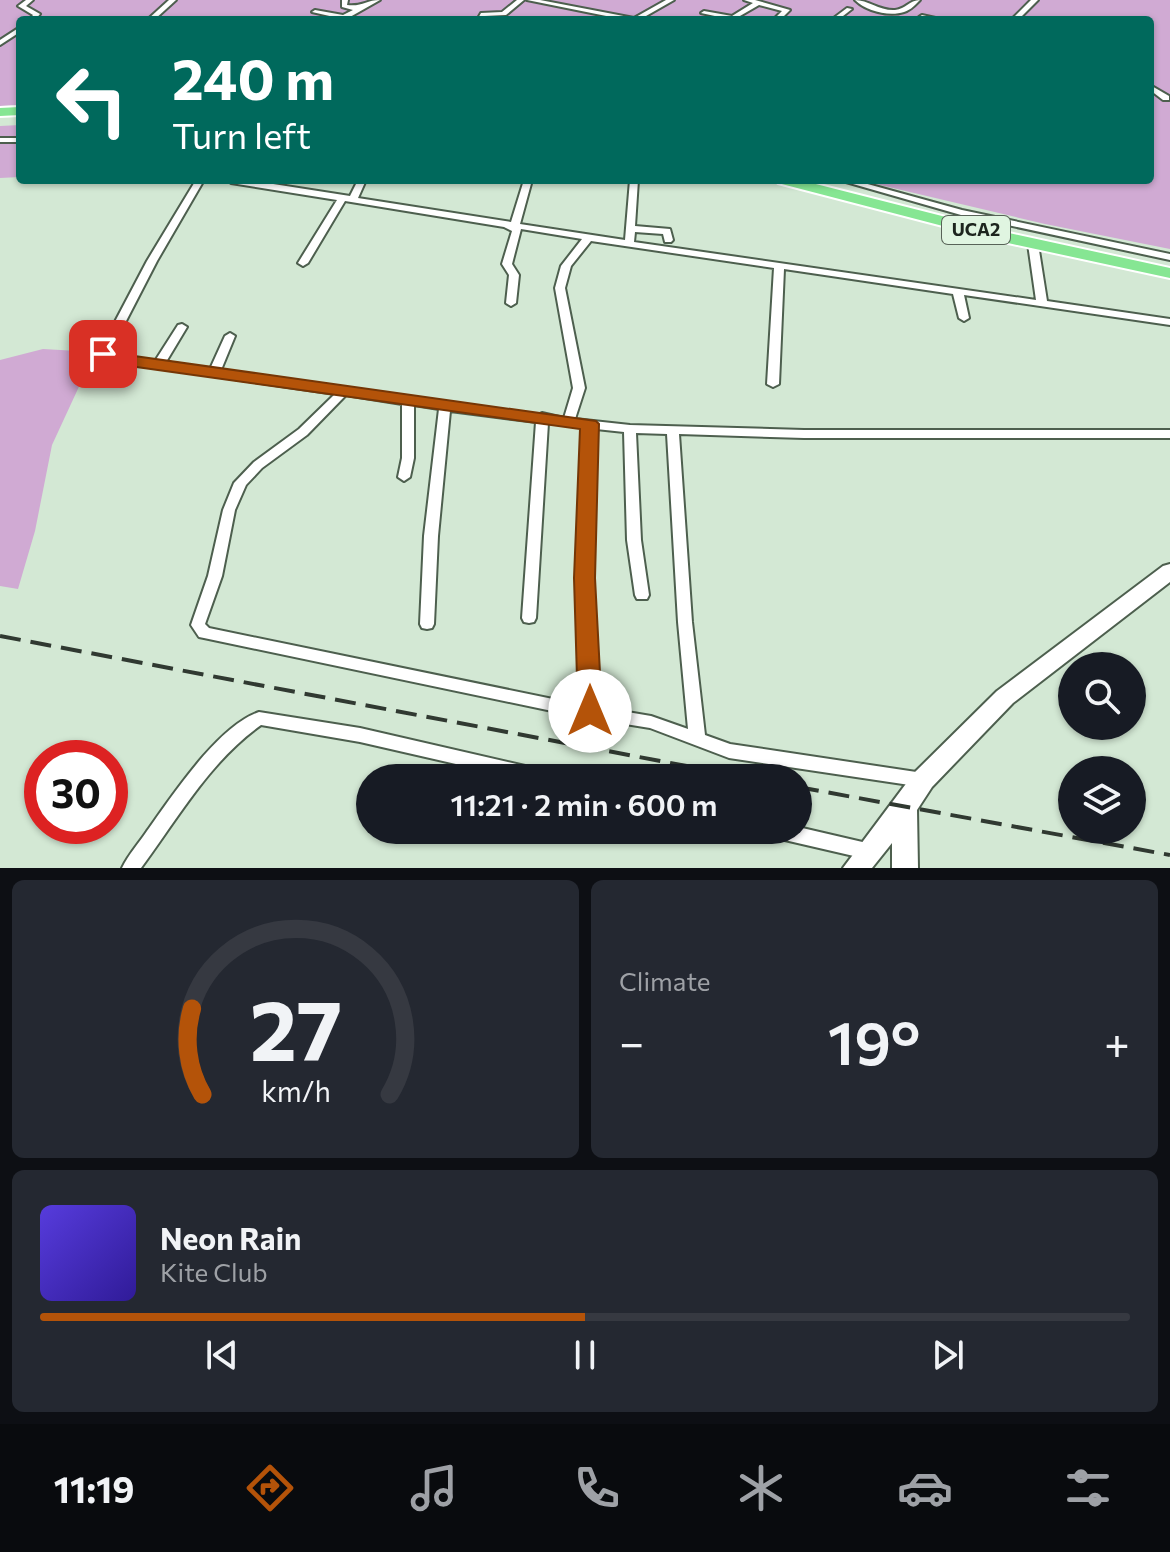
<!DOCTYPE html>
<html lang="en">
<head>
<meta charset="utf-8">
<style>
	body { margin:0; font-family:Commissioner,sans-serif; background:#242831; color:#f1f3f6; height:100vh; display:flex; flex-direction:column; font-size:30px; white-space:nowrap }
	* { box-sizing:border-box; margin:0 }
	p { font-size:26px; color:#9ea1a6 }
	.icon { flex:none; width:44px; height:44px; fill:none; stroke:currentColor; stroke-width:2; stroke-linecap:round; stroke-linejoin:round }
	.map { position:relative; height:868px; overflow:hidden }
	.details { display:flex; flex-direction:column; gap:12px; padding:12px; background:#0d0f14; flex:1 }
	.details>* { flex:none }
	.hud { position:absolute; left:16px; top:16px; width:1138px; height:168px; border-radius:8px; box-shadow:0 2px 6px #0004; background:#00695c; color:#fff; overflow:hidden }
	.tools { position:absolute; left:1058px; top:652px; display:grid; gap:16px }
	.tools a { display:grid; place-items:center; width:88px; height:88px; border-radius:50%; background:#171b24; box-shadow:0 2px 6px #0004; font-size:40px }
	.speed { position:absolute; left:24px; top:740px; display:flex; gap:16px; font-size:40px; font-weight:700; text-align:center }
	.speed>* { display:grid; place-content:center; width:104px; height:104px; border-radius:50%; background:#171b24; box-shadow:0 2px 6px #0004; line-height:1 }
	.speed .limit { border:12px solid #d22; background:#fff; color:#111 }
	.pin { position:absolute; display:grid; place-items:center; width:68px; height:68px; color:#fff; margin:-34px; border-radius:16px; box-shadow:0 4px 12px #0006 }
	.me { position:absolute; width:88px; margin:-44px; rotate:0deg; stroke-linejoin:round; filter:drop-shadow(0 0 6px #0008) }
	.turn { display:flex; align-items:center; gap:28px; height:168px; padding:0 24px; font-size:36px }
	.turn .icon { width:104px; height:104px; stroke-width:2.5 }
	.turn b { display:block; font-size:56px; line-height:68px }
	.big { font-size:60px; font-weight:600; line-height:1.1 }
	.details .card { flex:1; display:flex; flex-direction:column; justify-content:center; gap:12px; min-width:0; padding:0 28px; border-radius:12px; background:#242831 }
	.details .dial { align-items:center; gap:0 }
	.dial svg { height:208px; overflow:visible; fill:none; stroke:#363941; stroke-width:7; stroke-linecap:round; text-anchor:middle }
	.dial text { fill:#f1f3f6; stroke:none }
	.song { display:flex; align-items:center; gap:24px }
	.cover { width:96px; height:96px; border-radius:12px; background:linear-gradient(135deg,hsl(250 70% 55%),hsl(250 70% 35%)) }
	.played { height:8px; border-radius:4px; background:linear-gradient(90deg,#b45309 50%,#363941 50%) }
	.keys { display:flex; justify-content:space-around; direction:ltr }
	.heat { display:flex; justify-content:space-between; align-items:center; font-size:44px; direction:ltr }
	.details .tiles { flex:1; display:grid; gap:12px; grid-template-columns:1fr 1fr }
	.card:last-child { grid-column:span 2 }
	.trip { position:absolute; left:356px; top:764px; width:456px; height:80px; border-radius:40px; background:#171b24; box-shadow:0 2px 6px #0004; font-weight:600; line-height:80px; text-align:center }
	.dock { display:flex; height:128px; justify-content:space-around; align-items:center; background:#090b0e; color:#9ea1a6 }
	.dock .icon { width:56px; height:56px }
	.dock .current { color:#b45309 }
	.dock b { font-size:36px; color:#f1f3f6 }
	.map>svg:first-child { display:block }
	.green { fill:#d0aad3 }
	.lines { fill:none; stroke-linecap:round; stroke-linejoin:round }
	.minor-casing { stroke:#4d5f4e; stroke-width:4 }
	.secondary-casing { stroke:#4d5f4e; stroke-width:4 }
	.trunk-casing { stroke:#fff; stroke-width:4 }
	.minor { fill:#fff; fill-rule:evenodd }
	.secondary { fill:#fff; fill-rule:evenodd }
	.trunk { fill:#86e693; fill-rule:evenodd }
	.rail { stroke:#303931; stroke-width:4; stroke-dasharray:21 10; stroke-linecap:butt }
	.route { fill:#b45309; stroke:#753606; stroke-width:2 }
	.labels { text-anchor:middle; stroke-width:8; stroke-linejoin:round; paint-order:stroke }
	.shield { fill:#e0f5e1; stroke:#586358; stroke-width:2 }
	.shield-label { font-size:18px; font-weight:bold; fill:#1d251e }
</style>
</head>
<body>
<div class="map">
<svg width="1170" height="868" viewBox="0 0 1170 868">
	<rect width="100%" height="100%" fill="#d3e8d4"/>
	<g class="green">
		<polygon points="0,0 1170,0 1170,249 1045,224 859,180 1150,180 1150,20 20,20 20,105 0,106"/>
		<polygon points="20,125 20,177 0,178 0,126"/>
		<polygon points="43,349 95,352 52,445 35,531 18,589 0,586 0,360"/>
	</g>
	<g class="lines">
		<g class="minor-casing">
			<g id="minor">
				<polygon points="26,0 33,0 26,6 40,14 35,20 29,20 33,15 18,6"/>
				<polygon points="169,0 176,0 154,20 147,20"/>
				<path d="M342,0H348L347,5C362,7 366,0 380,0L350,17L361,20H347L312,12L315,10L343,15L353,10L342,7Z"/>
				<polygon points="517,0 524,0 506,15 485,16 483,20 477,20 481,13 502,12"/>
				<polygon points="527,0 540,0 634,18 666,0 674,0 639,20 626,20"/>
				<polygon points="744,0 755,0 790,10 780,20 773,20 782,11 759,5 733,20 701,13 704,11 732,16 753,3"/>
				<path d="M855,0C868,0 880,11 895,10C906,9 909,0 920,0C916,4 911,10 904,12C889,17 866,11 855,0Z"/>
				<polygon points="1031,0 1038,0 1018,20 1011,20"/>
				<polygon points="847,8 852,9 838,20 831,20"/>
				<polygon points="922,15 940,19 941,20 920,18 919,17"/>
				<polygon points="913,18 916,19 917,20 910,20"/>
				<polygon points="20,27 20,32 0,45 0,40"/>
				<polygon points="1150,85 1169,96 1169,100 1163,100 1150,90"/>
				<rect x="0" y="138" width="20" height="4"/>
				<path d="M196,180H204L157,261L109,354L155,361L178,325L182,324L187,327L166,362L210,369L225,336L230,333L235,336L221,370L498,410L538,415L542,413L564,418L573,388L555,288L561,266L582,239L521,229L512,264L519,275L516,303L511,306L506,303L509,275L502,264L512,231L504,227L345,201L308,263L303,266L298,263L337,200L231,183L227,180H247L350,196L358,180H366L358,198L511,222L524,180H532L520,224L625,240L630,180H638L635,226L670,229L673,240L671,242H665L663,234L635,232L634,242L1036,300L1028,244L1033,241L1038,244L1047,301L1170,319V325L964,295L969,318L964,321L959,318L953,294L784,269L779,384L773,387L767,384L774,268L591,241L571,266L565,288L585,388L575,419L630,425L804,430H1170V438H804L679,434L692,622L705,735L730,744L923,773L929,775L931,780L929,785L923,787L729,758L650,728L576,716L204,638L199,637L191,625L208,576L223,510L234,483L254,462L299,429L335,394L106,360L102,359L98,354L147,261ZM346,395L402,404V458L398,477L404,481L410,477L414,458V405L439,409L424,536L420,624L422,628L427,629L432,628L434,624L438,536L450,411L536,422L522,618L524,622L529,623L534,622L536,618L548,423L584,427L578,578L582,705L209,628L205,624L222,576L235,510L246,485L262,468L307,435ZM596,429L624,432L627,540L635,595L637,599H647L649,595L641,540L636,433L667,434L678,622L688,729L651,716L598,707L592,578Z"/>
				<polygon points="839,180 853,180 962,210 1170,254 1170,260 961,215"/>
				<path d="M259,712L360,728L547,771L553,773L555,778H517L360,742L261,725C210,761 178,818 141,868H122C128,855 139,843 147,831C172,796 218,726 259,712Z"/>
				<polygon points="798,827 871,844 877,846 880,852 877,858 871,860 776,838 770,835 767,830 798,830"/>
			</g>
		</g>
		<g class="secondary-casing">
			<polygon id="secondary" points="1170,564 1170,582 1013,703 932,787 917,810 918,868 892,868 892,843 872,868 843,868 914,773 997,691 1163,566"/>
		</g>
		<g class="trunk-casing">
			<g id="trunk">
				<polygon points="20,107 20,115 0,116 0,108"/>
				<polygon points="776,180 800,180 1009,233 1170,268 1170,278 1008,243 778,183"/>
			</g>
		</g>
		<use href="#minor" class="minor"/>
		<use href="#secondary" class="secondary"/>
		<use href="#trunk" class="trunk"/>
		<g class="rail">
			<polyline points="0,636 750,778"/>
			<polyline points="798,787 1170,855"/>
		</g>
	</g>
	<polygon class="route" points="103,349 113,353 596,421 599,424 595,578 602,711 598,718 590,721 582,718 578,711 574,578 580,429 108,363 95,354"/>
	<g class="labels">
		<rect class="shield" x="942" y="216" width="68" height="28" rx="6"/>
		<g class="shield-label">
			<text x="976" y="236">UCA2</text>
		</g>
	</g>
</svg>
<div class="tools">
<a><svg class="icon" aria-label="search" viewBox="0 0 24 24"><circle cx="10" cy="10" r="6"/><path d="M15 15l6 6"/></svg></a>
<a><svg class="icon" aria-label="layers" viewBox="0 0 24 24"><path d="M12 4l9 5-9 5-9-5zM3 14l9 5 9-5"/></svg></a>
</div>
<div class="speed"><div class="limit">30</div></div>
<div class="pin" style="left:103px;top:354px;background:#d93025"><svg class="icon" aria-label="arrive" viewBox="0 0 24 24"><path d="M6 21V4h12l-3 4 3 4H6"/></svg></div>
<svg class="me" style="left:590px;top:711px" viewBox="-20 -20 40 40"><circle r="19" fill="#fff"/><path d="M0-13L10 11 0 6-10 11z" fill="#b45309"/></svg>
<div class="trip">11:21 · 2 min · 600 m</div>
<div class="hud">
<div class="turn"><svg class="icon" aria-label="left" viewBox="0 0 24 24"><path d="M17 20v-9H6M10 6l-5 5 5 5"/></svg><div><b>240 m</b>Turn left</div></div>
</div>
</div>
<section class="details">
<div class="tiles">
<div class="card dial"><svg viewBox="0 0 100 80">
<path d="M14 69A42 42 0 1 1 86 69"/>
<path d="M14 69A42 42 0 0 1 10 36" stroke="#b45309"/>
<text x="50" y="56" font-size="32" font-weight="700">27</text>
<text x="50" y="72" font-size="11">km/h</text>
</svg></div>
<div class="card"><p>Climate</p>
<div class="heat"><a>−</a><b class="big">19°</b><a>+</a></div>
</div>
<div class="card">
<div class="song"><i class="cover"></i><div><b>Neon Rain</b><p>Kite Club</p></div></div>
<div class="played"></div>
<div class="keys"><svg class="icon" aria-label="previous" viewBox="0 0 24 24"><path d="M18 5L8 12l10 7zM5 5v14"/></svg><svg class="icon" aria-label="pause" viewBox="0 0 24 24"><path d="M8 5v14M16 5v14"/></svg><svg class="icon" aria-label="next" viewBox="0 0 24 24"><path d="M6 5l10 7-10 7zM19 5v14"/></svg></div>
</div>
</div>
</section>
<nav class="dock">
<b>11:19</b>
<svg class="icon current" aria-label="directions" viewBox="0 0 24 24"><path d="M12 3l9 9-9 9-9-9zM9 14v-3h6M13 9l2 2-2 2"/></svg>
<svg class="icon" aria-label="music" viewBox="0 0 24 24"><path d="M9 18V5l10-2v13"/><circle cx="6" cy="18" r="3"/><circle cx="16" cy="16" r="3"/></svg>
<svg class="icon" aria-label="phone" viewBox="0 0 24 24"><path d="M5 4h4l2 5-3 2q2 4 5 5l2-3 5 2v4C11 20 4 13 5 4z"/></svg>
<svg class="icon" aria-label="climate" viewBox="0 0 24 24"><path d="M12 3v18M4 7l16 10M4 17L20 7"/></svg>
<svg class="icon" aria-label="car" viewBox="0 0 24 24"><path d="M5 17H2v-5l4-1 3-4h7l3 4 3 1v5h-3M9 17h6M6 11h13"/><circle cx="7" cy="17" r="2"/><circle cx="17" cy="17" r="2"/></svg>
<svg class="icon" aria-label="filters" viewBox="0 0 24 24"><path d="M4 7h16M4 17h16"/><circle cx="9" cy="7" r="2"/><circle cx="15" cy="17" r="2"/></svg>
</nav>
</body>
</html>
